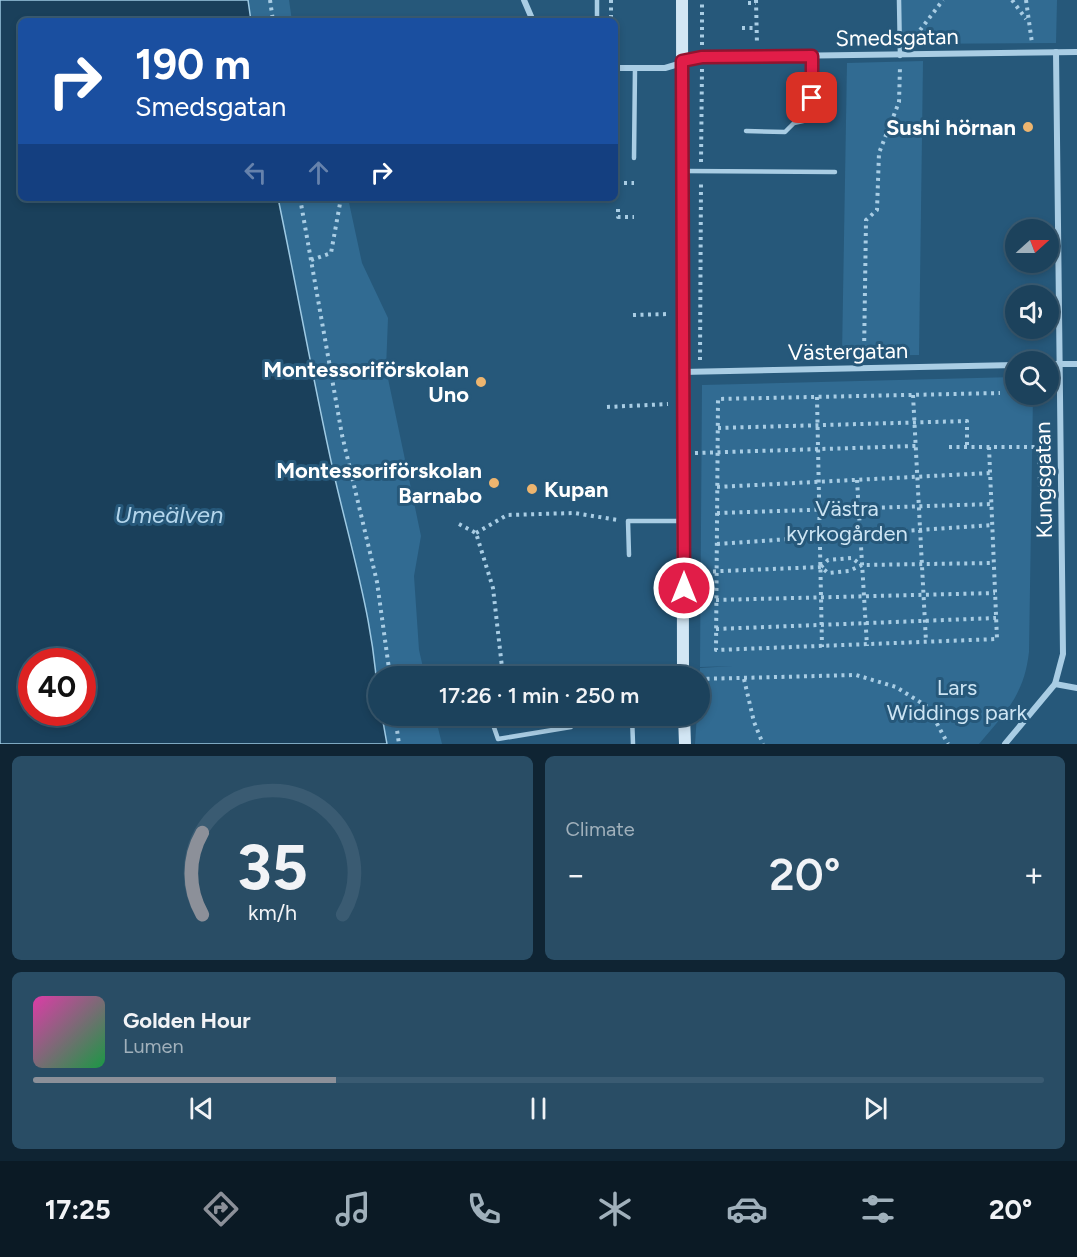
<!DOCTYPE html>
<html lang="en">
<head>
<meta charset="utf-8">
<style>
	body { margin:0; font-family:Figtree,sans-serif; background:#294d65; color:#f1f3f6; height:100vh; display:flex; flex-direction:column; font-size:22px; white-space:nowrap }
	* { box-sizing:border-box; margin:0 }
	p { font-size:20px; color:#a0b0bb }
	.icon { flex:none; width:33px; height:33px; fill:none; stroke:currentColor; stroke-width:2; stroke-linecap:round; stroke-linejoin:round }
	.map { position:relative; height:744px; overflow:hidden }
	.side { display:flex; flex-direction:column; gap:12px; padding:12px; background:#0f2433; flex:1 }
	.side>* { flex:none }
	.banner { position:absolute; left:18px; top:18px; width:600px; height:183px; border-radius:9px; box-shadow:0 3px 9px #0003,0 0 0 2px #3a5b72; background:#1a4fa0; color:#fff; overflow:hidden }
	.needle { width:39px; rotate:69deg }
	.tools { position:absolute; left:1005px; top:219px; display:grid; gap:12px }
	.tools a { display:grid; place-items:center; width:54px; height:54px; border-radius:50%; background:#1c425c; box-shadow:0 3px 9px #0003,0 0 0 2px #3a5b72; font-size:30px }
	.speed { position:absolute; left:18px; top:648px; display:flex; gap:12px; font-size:30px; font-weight:700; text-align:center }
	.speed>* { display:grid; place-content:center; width:78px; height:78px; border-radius:50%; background:#1c425c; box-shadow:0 3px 9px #0003,0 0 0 2px #3a5b72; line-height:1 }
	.speed .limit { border:9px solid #d22; background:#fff; color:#111 }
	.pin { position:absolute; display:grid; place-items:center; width:51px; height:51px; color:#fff; margin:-26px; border-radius:12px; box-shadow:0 3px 9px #0006 }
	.me { position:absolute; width:66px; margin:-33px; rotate:0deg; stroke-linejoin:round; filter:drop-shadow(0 0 4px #0008) }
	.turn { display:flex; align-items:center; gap:21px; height:126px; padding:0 18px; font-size:27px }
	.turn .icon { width:78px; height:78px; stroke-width:2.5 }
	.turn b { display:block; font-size:42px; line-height:51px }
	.lanes { display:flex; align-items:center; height:57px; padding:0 18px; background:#0003; justify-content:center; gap:30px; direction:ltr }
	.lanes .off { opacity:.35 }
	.big { font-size:45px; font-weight:600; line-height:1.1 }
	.side .card { flex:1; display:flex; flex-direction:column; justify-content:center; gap:9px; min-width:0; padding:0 21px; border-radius:9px; background:#294d65 }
	.side .dial { align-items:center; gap:0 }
	.dial svg { height:156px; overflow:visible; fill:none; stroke:#3a5b72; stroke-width:7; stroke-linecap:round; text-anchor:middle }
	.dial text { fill:#f1f3f6; stroke:none }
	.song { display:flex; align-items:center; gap:18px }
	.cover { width:72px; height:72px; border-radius:9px; background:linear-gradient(135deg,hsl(320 70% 55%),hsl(140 70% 35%)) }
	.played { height:6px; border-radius:3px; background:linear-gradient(90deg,#8c9099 30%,#3a5b72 30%) }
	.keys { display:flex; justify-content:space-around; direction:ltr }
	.heat { display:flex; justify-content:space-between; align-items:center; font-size:33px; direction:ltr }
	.side .tiles { flex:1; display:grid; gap:12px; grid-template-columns:1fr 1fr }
	.card:last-child { grid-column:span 2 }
	.trip { position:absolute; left:368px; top:666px; width:342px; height:60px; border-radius:30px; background:#1c425c; box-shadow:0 3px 9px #0003,0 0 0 2px #3a5b72; font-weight:600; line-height:60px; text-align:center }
	.dock { display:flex; height:96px; justify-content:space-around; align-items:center; background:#0b1a25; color:#a0b0bb }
	.dock .icon { width:42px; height:42px }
	.dock .on { color:#8c9099 }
	.dock b { font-size:27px; color:#f1f3f6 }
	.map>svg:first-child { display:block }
	.green { fill:#316b92 }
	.water { fill:#1a405b; stroke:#9ecae4; stroke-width:1.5; fill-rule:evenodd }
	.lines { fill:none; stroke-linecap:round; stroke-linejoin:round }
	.path { stroke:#a9cde4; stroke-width:4; stroke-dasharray:3 4.5; stroke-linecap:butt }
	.lane { stroke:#a9cde4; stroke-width:4.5 }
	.street { stroke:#a9cde4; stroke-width:6 }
	.secondary { stroke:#d2e6f4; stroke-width:12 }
	.route-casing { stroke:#92132f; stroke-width:15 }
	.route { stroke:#e11d48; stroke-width:10 }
	.poi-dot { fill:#edb56f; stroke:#26587a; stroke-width:2 }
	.labels { text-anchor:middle; stroke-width:6; stroke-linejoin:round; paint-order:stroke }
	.street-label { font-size:22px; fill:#fff; stroke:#26587a }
	.poi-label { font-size:22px; font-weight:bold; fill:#fff; stroke:#26587a; text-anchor:end }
	.park-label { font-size:22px; fill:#cce4f3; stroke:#26587a }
	.water-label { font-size:24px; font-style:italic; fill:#b4d6ec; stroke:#26587a }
</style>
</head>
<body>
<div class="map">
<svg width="1077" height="744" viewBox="0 0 1077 744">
	<rect width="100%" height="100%" fill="#26587a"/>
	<g class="green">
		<polygon points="248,0 289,0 292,21 251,21"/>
		<polygon points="901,0 1057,0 1056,43 901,44"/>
		<polygon points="923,61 919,355 842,356 847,63"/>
		<polygon points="278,198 348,198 362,263 388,318 386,369 421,536 414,576 419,650 425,676 378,676 378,687 367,614 333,468"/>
		<path d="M1015,377L1016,394L1033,395L1029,652C1024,695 1006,712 979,744H695L700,668L733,666L700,667L702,385Z"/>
		<polygon points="382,716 435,716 442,744 387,744"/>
	</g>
	<path class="water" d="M0,0H248L251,21H21V198H278C297,289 313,380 333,470C351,550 378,633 378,716H382L387,744H0ZM32,662H82V712H32Z"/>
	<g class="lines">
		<g class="path">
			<polyline points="270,0 273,21"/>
			<polyline points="611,0 611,21"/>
			<polyline points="756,0 757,45"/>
			<polyline points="1012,0 1026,19"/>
			<polyline points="1026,0 1032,43"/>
			<polyline points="748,3 756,3"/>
			<polyline points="742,28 756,28"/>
			<polyline points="911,42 943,0"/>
			<polyline points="702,45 702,0"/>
			<polyline points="701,162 702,68"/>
			<polyline points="618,192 618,183 634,183"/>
			<polyline points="300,198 342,435 377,582 390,676"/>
			<polyline points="618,209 618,217 634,217"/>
			<polyline points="311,260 331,253 341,198"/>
			<polyline points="633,315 669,314"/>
			<polyline points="864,356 866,220 877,210 879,153 899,102 900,67"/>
			<polyline points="700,360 701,182"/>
			<polyline points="913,395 926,642"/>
			<polyline points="817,397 822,647"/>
			<polyline points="607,407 668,404"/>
			<polyline points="718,428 967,421 967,447"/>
			<polyline points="949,447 1039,447 1040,488"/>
			<polyline points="989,447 997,639 716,650 718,399 1000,393"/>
			<polyline points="695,453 916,446"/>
			<polyline points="857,480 867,646"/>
			<polyline points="717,487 990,473"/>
			<polyline points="717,513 991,504"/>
			<polyline points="459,524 476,533 493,588 503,676"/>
			<polyline points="476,533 507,515 574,513 618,520"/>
			<polyline points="717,544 992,525"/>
			<polyline points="821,567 828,560 852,558 861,565"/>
			<polyline points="698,572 821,567 828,573 849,571 862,565 993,563"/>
			<polyline points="716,600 995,593"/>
			<polyline points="716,629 996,618"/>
			<polyline points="699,679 856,675 896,687 928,707 948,744"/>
			<polyline points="744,679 754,722 763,744"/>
			<polyline points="395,716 399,744"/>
			<polyline points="507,716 508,728"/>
		</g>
		<g class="lane">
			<polyline points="597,0 597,21"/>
			<polyline points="899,0 900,56"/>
			<polyline points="746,131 785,132 794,123 812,119 811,56"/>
			<polyline points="634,158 635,68"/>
			<polyline points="684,171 835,172"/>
			<polyline points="629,555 628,521 681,521"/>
			<polyline points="477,676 478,676"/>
			<polyline points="490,716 498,739 571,727 582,716"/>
			<polyline points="632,716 633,744"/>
		</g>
		<g class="street">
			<polyline points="524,0 533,21"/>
			<polyline points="615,68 665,68 702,57 1077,52"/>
			<polyline points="1048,364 1077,364"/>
			<polyline points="682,372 1016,365"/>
			<polyline points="1055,684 1077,688"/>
			<polyline points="1005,744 1055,684 1063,654 1056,52"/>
		</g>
		<g class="secondary">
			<polyline points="682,0 683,676"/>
			<polyline points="684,716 685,744"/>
		</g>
	</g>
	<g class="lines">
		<g class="route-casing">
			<polyline id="route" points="684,588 682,61 702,57 812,56 812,98"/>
		</g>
		<use href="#route" class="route"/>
	</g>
	<g class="poi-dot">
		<circle cx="1028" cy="127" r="6"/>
		<circle cx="481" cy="382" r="6"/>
		<circle cx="494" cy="483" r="6"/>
		<circle cx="532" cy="489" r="6"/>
	</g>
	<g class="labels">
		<g class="street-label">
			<text transform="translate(897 37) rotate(-1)" y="8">Smedsgatan</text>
			<text transform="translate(848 351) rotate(-1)" y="8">Västergatan</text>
			<text transform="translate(1043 480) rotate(-91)" y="8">Kungsgatan</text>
		</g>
		<g class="poi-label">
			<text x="1016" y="135">Sushi hörnan</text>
			<text x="469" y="377">Montessoriförskolan<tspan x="469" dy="25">Uno</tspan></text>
			<text x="482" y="478">Montessoriförskolan<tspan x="482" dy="25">Barnabo</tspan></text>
			<text x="544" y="497" text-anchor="start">Kupan</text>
		</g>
		<g class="park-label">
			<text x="847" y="516">Västra<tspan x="847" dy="25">kyrkogården</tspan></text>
			<text x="957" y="695">Lars<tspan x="957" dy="25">Widdings park</tspan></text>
		</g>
		<g class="water-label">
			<text x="169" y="523">Umeälven</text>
		</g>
	</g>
</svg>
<div class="tools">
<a><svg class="needle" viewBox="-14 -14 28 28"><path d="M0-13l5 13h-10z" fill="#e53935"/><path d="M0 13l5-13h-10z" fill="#a0b0bb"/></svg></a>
<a><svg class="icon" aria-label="sound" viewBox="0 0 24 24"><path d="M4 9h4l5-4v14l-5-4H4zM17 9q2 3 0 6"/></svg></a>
<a><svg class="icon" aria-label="search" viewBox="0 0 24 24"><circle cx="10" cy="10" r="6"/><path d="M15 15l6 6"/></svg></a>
</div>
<div class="speed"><div class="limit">40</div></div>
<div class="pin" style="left:812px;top:98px;background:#d93025"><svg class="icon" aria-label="arrive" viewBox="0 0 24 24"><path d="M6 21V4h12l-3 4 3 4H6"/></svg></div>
<svg class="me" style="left:684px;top:588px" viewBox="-20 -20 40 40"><circle r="17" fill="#e11d48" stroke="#fff" stroke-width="3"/><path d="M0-11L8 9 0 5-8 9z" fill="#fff"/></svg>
<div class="trip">17:26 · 1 min · 250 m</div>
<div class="banner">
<div class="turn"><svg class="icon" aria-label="right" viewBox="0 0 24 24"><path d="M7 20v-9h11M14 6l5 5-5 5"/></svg><div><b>190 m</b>Smedsgatan</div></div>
<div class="lanes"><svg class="icon off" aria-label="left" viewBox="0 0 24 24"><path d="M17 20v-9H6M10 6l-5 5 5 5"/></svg><svg class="icon off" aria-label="ahead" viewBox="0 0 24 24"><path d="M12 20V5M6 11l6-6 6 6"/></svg><svg class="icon" aria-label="right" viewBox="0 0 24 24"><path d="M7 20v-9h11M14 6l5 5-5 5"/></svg></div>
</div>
</div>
<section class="side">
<div class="tiles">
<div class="card dial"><svg viewBox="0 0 100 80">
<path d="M14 69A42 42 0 1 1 86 69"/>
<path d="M14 69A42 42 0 0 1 14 27" stroke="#8c9099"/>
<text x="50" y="56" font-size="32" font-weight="700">35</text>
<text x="50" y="72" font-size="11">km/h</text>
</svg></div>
<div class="card"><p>Climate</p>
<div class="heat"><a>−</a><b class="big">20°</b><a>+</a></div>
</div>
<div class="card">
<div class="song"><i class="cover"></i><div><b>Golden Hour</b><p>Lumen</p></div></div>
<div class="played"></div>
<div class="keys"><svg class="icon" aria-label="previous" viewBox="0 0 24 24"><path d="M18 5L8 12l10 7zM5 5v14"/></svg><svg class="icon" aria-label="pause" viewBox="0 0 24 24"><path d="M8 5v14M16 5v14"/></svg><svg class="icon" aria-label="next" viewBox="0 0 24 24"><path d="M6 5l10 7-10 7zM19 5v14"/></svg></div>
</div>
</div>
</section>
<nav class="dock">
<b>17:25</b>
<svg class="icon on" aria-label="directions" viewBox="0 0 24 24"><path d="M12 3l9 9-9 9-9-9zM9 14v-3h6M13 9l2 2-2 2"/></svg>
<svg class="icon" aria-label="music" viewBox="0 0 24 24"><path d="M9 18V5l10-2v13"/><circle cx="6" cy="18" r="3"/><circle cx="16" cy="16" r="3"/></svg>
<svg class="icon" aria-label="phone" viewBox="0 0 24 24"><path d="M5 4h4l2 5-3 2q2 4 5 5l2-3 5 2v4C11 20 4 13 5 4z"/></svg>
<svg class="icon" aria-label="climate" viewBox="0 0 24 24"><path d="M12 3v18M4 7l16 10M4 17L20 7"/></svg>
<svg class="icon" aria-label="car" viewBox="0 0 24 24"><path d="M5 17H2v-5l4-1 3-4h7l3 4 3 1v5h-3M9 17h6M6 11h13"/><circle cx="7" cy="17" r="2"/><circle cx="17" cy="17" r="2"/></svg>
<svg class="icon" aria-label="filters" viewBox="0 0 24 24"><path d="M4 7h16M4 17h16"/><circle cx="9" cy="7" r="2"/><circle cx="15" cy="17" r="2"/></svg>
<b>20°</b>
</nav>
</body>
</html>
